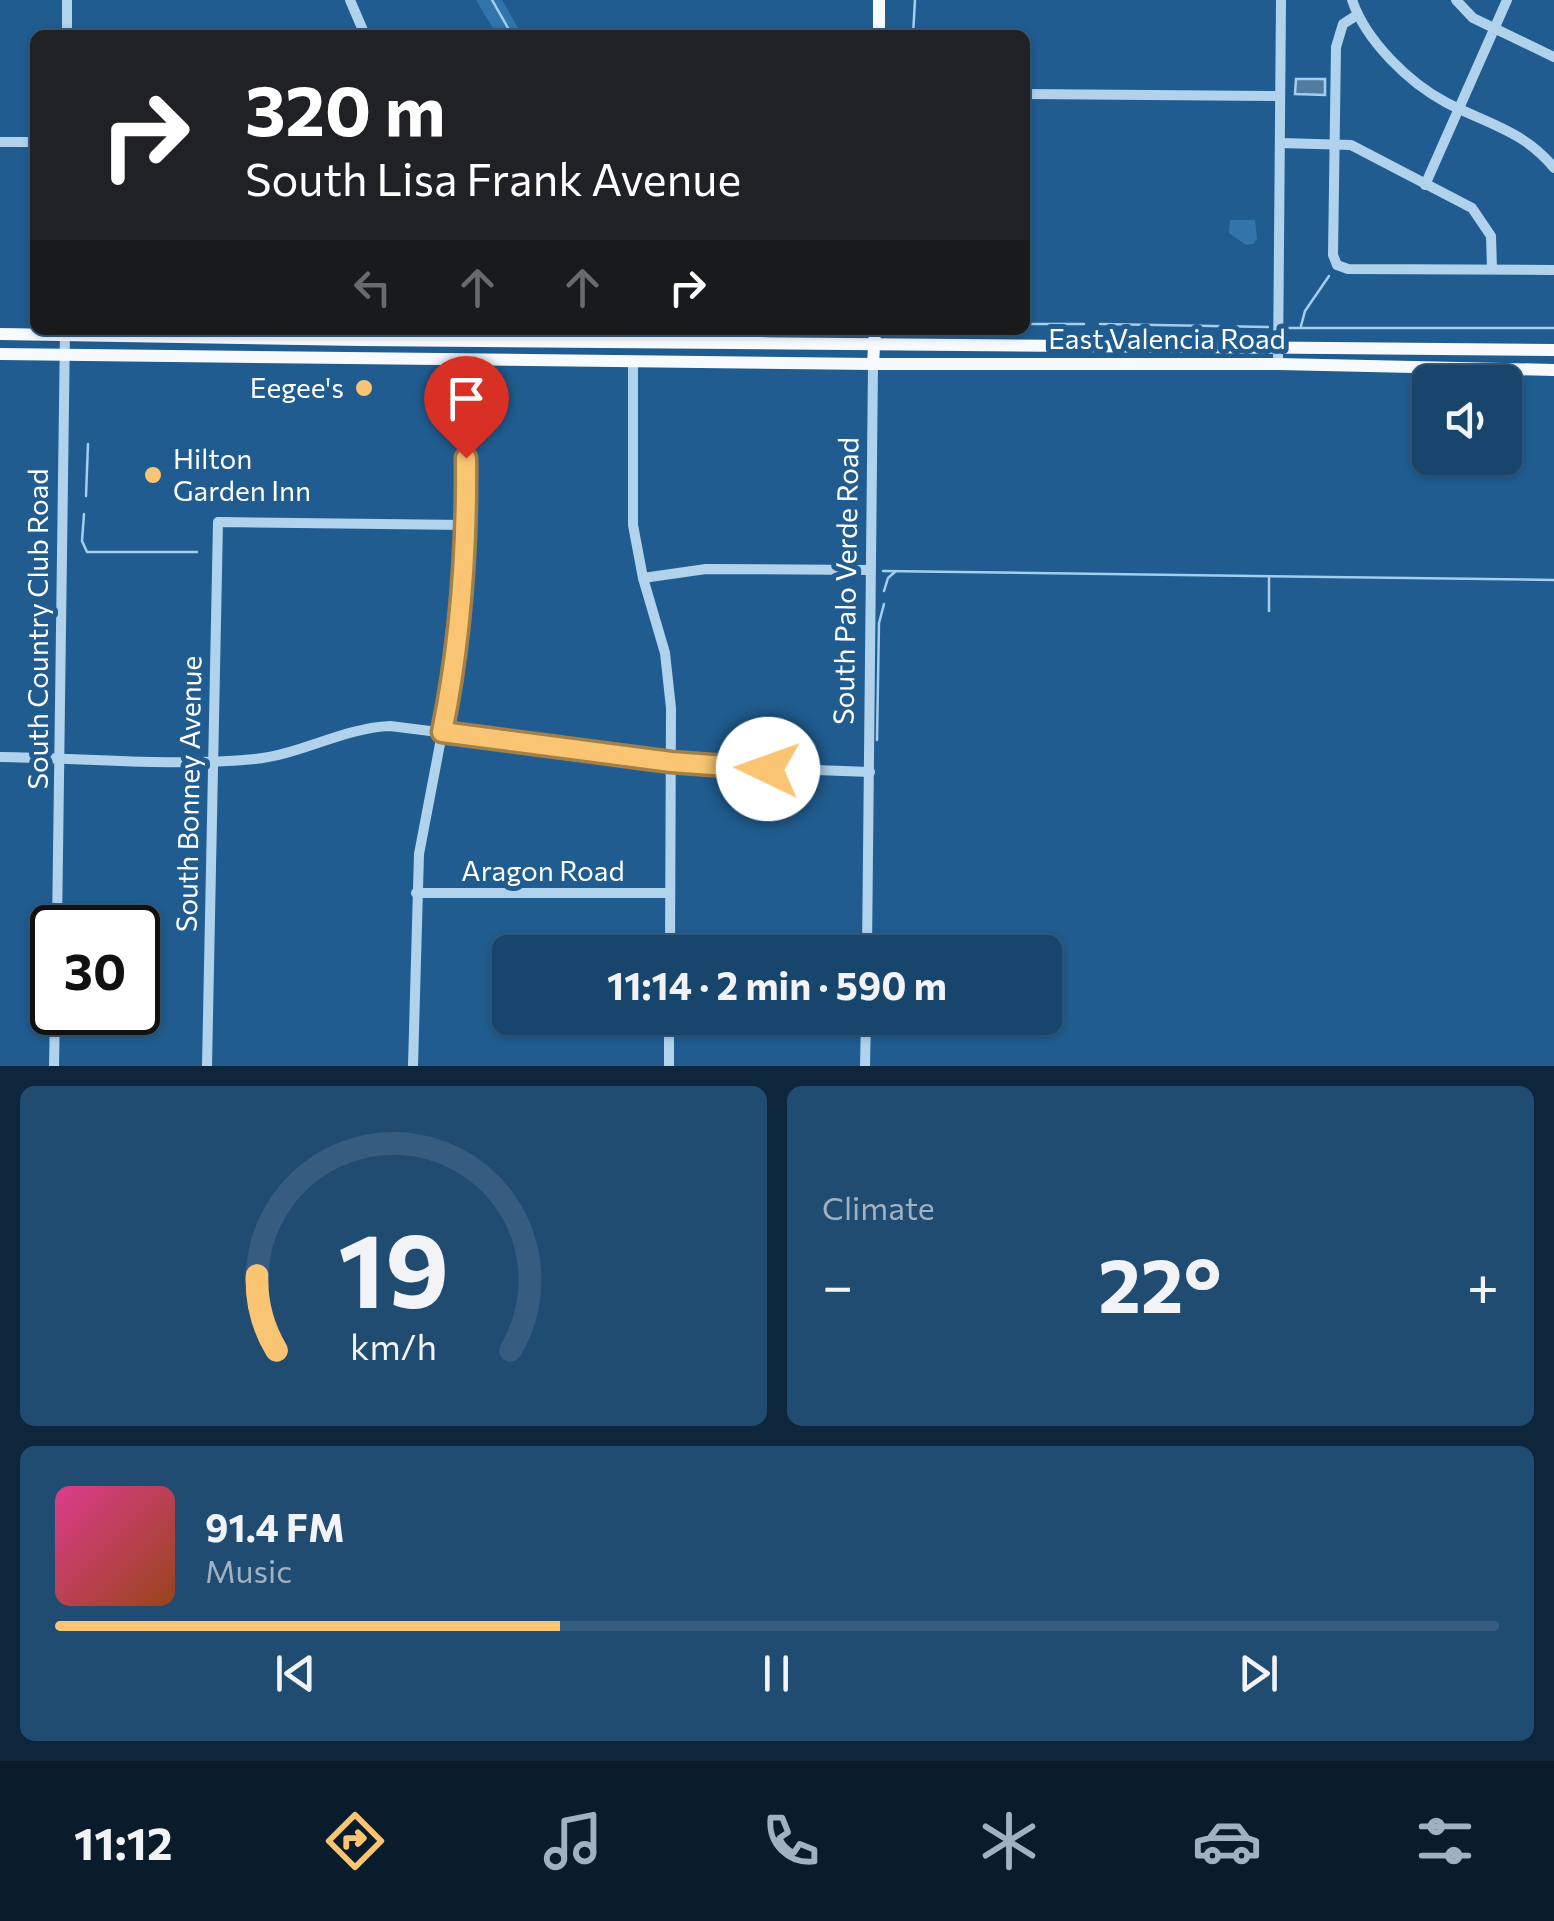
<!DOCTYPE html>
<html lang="en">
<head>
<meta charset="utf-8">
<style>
	body { margin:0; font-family:Commissioner,sans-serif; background:#214c72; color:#f1f3f6; height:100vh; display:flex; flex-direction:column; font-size:38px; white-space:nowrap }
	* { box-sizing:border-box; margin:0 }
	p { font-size:32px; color:#9fb1c2 }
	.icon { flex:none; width:55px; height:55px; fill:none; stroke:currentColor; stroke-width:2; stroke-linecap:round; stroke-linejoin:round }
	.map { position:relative; height:1066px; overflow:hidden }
	.details { display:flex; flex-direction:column; gap:20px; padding:20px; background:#0d263b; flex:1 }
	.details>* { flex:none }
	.top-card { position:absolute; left:30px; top:30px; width:1000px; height:305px; border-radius:15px; box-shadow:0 2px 8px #0004,0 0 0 2px #365d7f; background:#202124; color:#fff; overflow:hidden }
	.tools { position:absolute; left:1412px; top:365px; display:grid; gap:20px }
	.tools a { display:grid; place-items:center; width:110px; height:110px; border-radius:15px; background:#18456c; box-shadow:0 2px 8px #0004,0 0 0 2px #365d7f; font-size:50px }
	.speed { position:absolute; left:30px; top:905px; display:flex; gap:20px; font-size:50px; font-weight:700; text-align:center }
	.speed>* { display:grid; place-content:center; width:130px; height:130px; border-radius:50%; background:#18456c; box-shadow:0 2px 8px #0004,0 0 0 2px #365d7f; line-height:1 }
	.speed .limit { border:5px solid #111; border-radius:15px; background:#fff; color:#111 }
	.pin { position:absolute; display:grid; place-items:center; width:85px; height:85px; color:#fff; margin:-102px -42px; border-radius:50% 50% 50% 0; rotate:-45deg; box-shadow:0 0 10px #0007 }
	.pin .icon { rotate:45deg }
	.me { position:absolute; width:110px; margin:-55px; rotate:273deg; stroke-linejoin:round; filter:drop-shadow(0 0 8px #0008) }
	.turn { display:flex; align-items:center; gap:35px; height:210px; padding:0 50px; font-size:45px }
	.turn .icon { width:130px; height:130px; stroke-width:2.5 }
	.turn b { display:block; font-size:70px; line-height:85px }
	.lanes { display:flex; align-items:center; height:95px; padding:0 50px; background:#0003; justify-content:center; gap:50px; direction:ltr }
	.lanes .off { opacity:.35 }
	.big { font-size:75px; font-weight:700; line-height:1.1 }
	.details .tile { flex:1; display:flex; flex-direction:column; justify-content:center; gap:15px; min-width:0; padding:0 35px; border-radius:15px; background:#214c72 }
	.details .dial { align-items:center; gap:0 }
	.dial svg { height:260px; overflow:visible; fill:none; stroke:#365d7f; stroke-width:7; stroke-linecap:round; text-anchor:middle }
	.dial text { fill:#f1f3f6; stroke:none }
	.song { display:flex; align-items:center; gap:30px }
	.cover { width:120px; height:120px; border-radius:15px; background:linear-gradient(135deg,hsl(330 70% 55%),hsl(20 70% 35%)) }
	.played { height:10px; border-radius:5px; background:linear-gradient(90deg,#fac572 35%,#365d7f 35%) }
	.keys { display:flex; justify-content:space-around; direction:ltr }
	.heat { display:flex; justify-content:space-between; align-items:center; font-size:55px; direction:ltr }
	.details .tiles { flex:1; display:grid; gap:20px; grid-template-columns:1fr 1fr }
	.tile:last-child { grid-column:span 2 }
	.trip { position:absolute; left:492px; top:935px; width:570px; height:100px; border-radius:15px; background:#18456c; box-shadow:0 2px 8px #0004,0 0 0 2px #365d7f; font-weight:700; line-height:100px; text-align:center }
	.dock { display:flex; height:160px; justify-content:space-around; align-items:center; background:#0a1c2b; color:#9fb1c2 }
	.dock .icon { width:70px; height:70px }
	.dock .current { color:#fac572 }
	.dock b { font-size:45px; color:#f1f3f6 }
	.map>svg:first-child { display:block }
	.green { fill:#3175ab }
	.water { fill:#527b9f; stroke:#a4ceee; stroke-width:2.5 }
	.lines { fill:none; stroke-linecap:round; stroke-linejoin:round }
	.stream { stroke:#a4ceee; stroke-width:2.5 }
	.minor { stroke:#b1d2ed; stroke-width:10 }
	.major { stroke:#f7fbff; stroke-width:12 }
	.route-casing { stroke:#a2804a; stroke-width:25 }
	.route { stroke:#fac572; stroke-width:18 }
	.poi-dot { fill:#fac572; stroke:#205c90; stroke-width:4 }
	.labels { text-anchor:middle; stroke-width:10; stroke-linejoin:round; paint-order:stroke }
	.street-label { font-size:28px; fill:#fff; stroke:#205c90 }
	.poi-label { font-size:28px; fill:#fff; stroke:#205c90; text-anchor:end }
</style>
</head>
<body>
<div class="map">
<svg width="1554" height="1066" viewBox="0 0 1554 1066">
	<rect width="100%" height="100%" fill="#205c90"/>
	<g class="green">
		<polygon points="476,0 502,0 522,35 497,35"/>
		<polygon points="1230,220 1255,220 1257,239 1253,244 1246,245 1229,233"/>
	</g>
	<polygon class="water" points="1296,79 1325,79 1325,95 1295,94"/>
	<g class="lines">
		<g class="stream">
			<polyline points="492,0 512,35"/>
			<polyline points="913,35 915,0"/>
			<polyline points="1025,324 1084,324"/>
			<polyline points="1100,324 1268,327"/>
			<polyline points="1301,326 1305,311 1329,276"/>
			<polyline points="1287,328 1554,328"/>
			<polyline points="86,496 88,444"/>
			<polyline points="84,514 82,541 87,552 197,552"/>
			<polyline points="883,571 1554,580"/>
			<polyline points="1269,577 1269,611"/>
			<polyline points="884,591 888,578 896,571"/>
			<polyline points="877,740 879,623 884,604"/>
		</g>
		<g class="minor">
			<polyline points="67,0 67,35"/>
			<polyline points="350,0 365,35"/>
			<path d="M1352,0C1366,41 1409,83 1447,103C1486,123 1526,132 1554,168"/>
			<polyline points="1456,0 1473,18 1554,57"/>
			<polyline points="1025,94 1280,96"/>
			<polyline points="0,142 35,142"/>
			<polyline points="1280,143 1351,145 1472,208 1491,236 1492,269"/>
			<polyline points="1425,185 1507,0"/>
			<polyline points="1337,265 1333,255 1336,47 1343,24 1357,15"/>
			<polyline points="1337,265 1348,269 1554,270"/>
			<polyline points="633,361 633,525 643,578 665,653 671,708 670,952"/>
			<polyline points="1278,364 1281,0"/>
			<polyline points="643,578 706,569 870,570"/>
			<path d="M0,757C84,758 171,767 255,759C302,754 343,728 390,726L710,766L870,772"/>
			<polyline points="416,893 670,893"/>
			<polyline points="57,928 65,330"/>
			<polyline points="867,952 873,364"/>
			<polyline points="54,1066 55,1012"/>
			<polyline points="207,1066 218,522 466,525"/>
			<polyline points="413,1066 419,854 452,681 465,579 466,360"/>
			<polyline points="669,1066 669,1018"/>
			<polyline points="865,1066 866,1018"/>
		</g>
		<g class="major">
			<polyline points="879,0 879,35"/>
			<polyline points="0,334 362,340 1554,350"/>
			<polyline points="729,335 781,330"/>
			<polyline points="0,354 873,364 1278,364 1554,370"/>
			<polyline points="873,364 875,330"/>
		</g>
	</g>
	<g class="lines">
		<g class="route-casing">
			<path id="route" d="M466,458C467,551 461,640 442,732L671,762L768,769"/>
		</g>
		<use href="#route" class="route"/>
	</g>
	<g class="poi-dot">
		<circle cx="364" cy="388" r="10"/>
		<circle cx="153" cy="475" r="10"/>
	</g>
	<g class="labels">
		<g class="street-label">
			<text x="1167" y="349">East Valencia Road</text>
			<text transform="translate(846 581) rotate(-89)" y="10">South Palo Verde Road</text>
			<text transform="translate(38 629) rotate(-90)" y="10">South Country Club Road</text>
			<text transform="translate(189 794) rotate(-89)" y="10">South Bonney Avenue</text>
			<text x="543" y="881">Aragon Road</text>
		</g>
		<g class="poi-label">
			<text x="344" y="398">Eegee's</text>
			<text x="173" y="469" text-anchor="start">Hilton<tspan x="173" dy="32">Garden Inn</tspan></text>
		</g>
	</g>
</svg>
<div class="tools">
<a><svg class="icon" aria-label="sound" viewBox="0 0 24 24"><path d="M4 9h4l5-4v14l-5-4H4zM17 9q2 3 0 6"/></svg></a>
</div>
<div class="speed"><div class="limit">30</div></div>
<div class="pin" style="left:466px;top:458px;background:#d93025"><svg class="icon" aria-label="arrive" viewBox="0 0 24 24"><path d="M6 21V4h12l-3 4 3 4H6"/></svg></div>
<svg class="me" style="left:768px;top:769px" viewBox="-20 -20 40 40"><circle r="19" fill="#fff"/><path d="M0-13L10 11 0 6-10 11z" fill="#fac572"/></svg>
<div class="trip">11:14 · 2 min · 590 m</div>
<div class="top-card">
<div class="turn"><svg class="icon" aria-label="right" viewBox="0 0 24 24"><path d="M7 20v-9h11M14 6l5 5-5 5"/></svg><div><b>320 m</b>South Lisa Frank Avenue</div></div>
<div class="lanes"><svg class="icon off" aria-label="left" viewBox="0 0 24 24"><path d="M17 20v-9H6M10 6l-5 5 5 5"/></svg><svg class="icon off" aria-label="ahead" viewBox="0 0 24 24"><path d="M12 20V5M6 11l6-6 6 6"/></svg><svg class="icon off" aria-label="ahead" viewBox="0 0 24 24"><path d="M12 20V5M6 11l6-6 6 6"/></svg><svg class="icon" aria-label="right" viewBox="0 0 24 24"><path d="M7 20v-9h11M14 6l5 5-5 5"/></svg></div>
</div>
</div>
<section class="details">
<div class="tiles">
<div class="tile dial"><svg viewBox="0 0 100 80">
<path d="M14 69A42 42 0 1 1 86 69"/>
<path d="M14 69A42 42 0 0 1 8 46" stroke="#fac572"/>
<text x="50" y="56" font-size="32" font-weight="700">19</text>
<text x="50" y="72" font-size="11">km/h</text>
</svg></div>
<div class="tile"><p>Climate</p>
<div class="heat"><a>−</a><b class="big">22°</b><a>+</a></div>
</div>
<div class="tile">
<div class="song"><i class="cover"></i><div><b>91.4 FM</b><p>Music</p></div></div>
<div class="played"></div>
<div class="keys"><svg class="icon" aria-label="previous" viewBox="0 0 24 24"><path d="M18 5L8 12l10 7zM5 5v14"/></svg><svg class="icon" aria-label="pause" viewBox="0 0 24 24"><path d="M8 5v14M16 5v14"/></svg><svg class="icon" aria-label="next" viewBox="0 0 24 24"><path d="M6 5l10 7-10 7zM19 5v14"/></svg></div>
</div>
</div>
</section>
<nav class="dock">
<b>11:12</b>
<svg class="icon current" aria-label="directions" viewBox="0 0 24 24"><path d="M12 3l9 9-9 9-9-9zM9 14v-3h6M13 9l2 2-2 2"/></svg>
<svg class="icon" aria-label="music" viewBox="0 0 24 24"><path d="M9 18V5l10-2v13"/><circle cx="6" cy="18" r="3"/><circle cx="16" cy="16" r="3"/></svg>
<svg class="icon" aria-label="phone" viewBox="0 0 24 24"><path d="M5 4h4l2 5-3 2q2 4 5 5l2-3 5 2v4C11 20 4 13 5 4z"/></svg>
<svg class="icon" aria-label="climate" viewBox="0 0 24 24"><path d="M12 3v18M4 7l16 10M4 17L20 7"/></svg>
<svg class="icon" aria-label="car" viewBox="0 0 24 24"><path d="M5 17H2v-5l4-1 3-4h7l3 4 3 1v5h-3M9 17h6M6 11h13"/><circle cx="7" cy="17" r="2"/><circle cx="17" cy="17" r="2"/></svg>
<svg class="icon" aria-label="filters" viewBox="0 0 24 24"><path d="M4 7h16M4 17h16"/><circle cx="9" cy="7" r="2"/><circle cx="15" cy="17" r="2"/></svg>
</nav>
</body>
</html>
